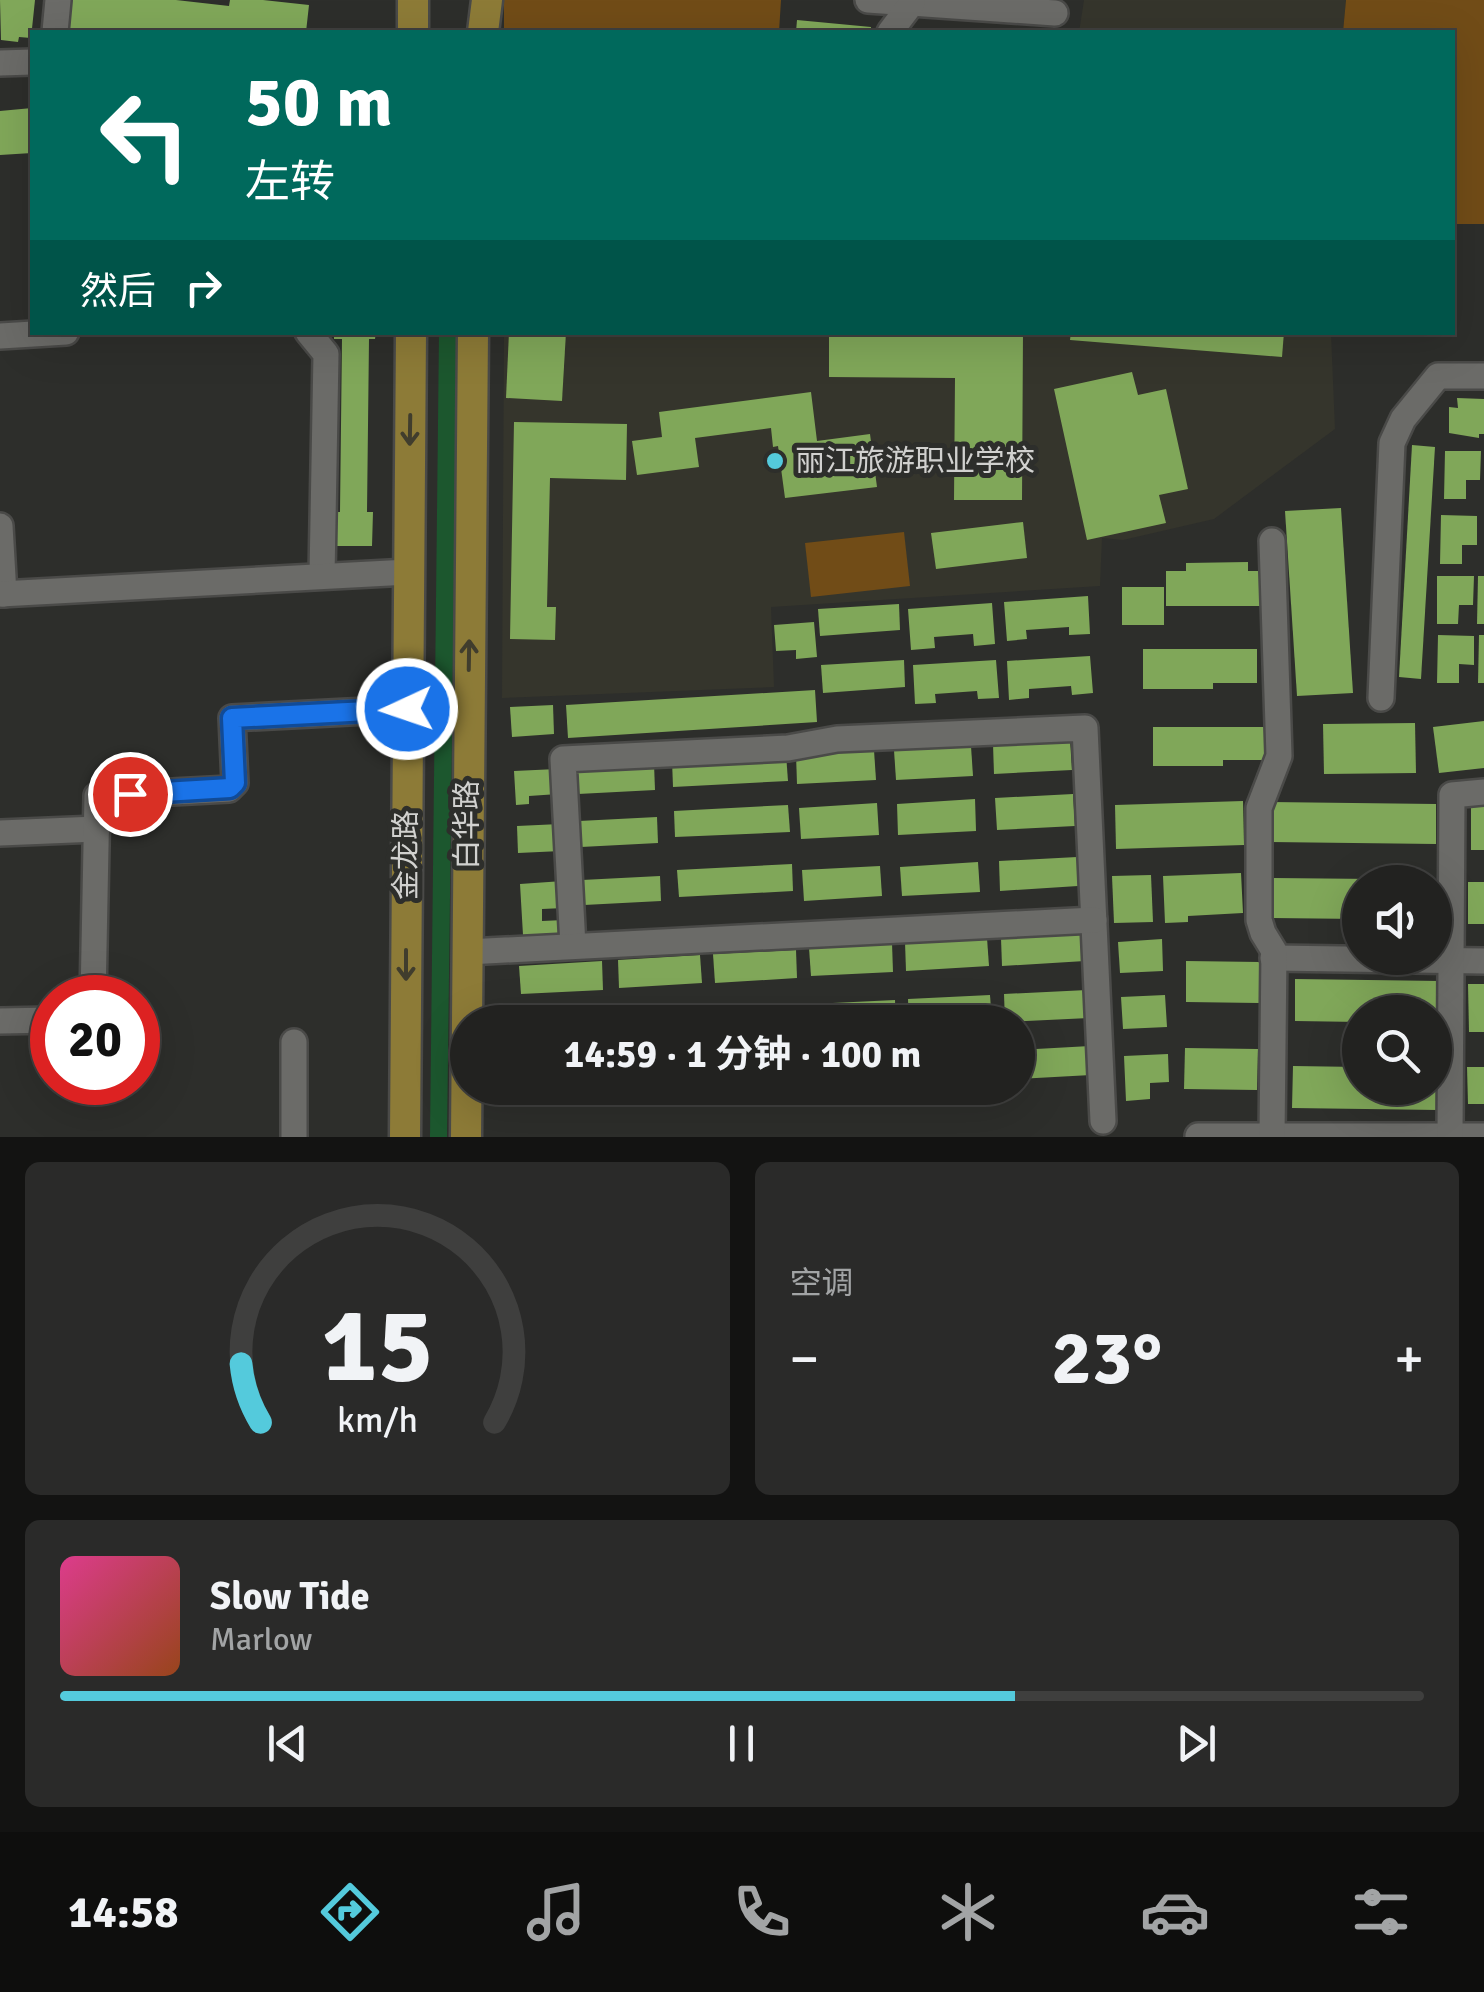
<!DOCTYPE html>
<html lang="zh">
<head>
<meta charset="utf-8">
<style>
	body { margin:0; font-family:Signika,"Noto Sans SC",sans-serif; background:#2a2a29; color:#f1f3f6; height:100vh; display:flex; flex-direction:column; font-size:38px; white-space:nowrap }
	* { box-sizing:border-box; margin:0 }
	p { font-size:32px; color:#a2a4a5 }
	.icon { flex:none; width:55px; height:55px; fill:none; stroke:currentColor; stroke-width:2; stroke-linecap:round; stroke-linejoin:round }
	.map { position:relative; height:1137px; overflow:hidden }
	.side { display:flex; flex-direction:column; gap:25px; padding:25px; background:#131312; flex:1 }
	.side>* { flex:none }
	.hud { position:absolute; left:30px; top:30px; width:1425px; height:305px; border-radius:0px; box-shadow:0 10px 40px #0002,0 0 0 2px #3f3f3e; background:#00695c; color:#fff; overflow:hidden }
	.controls { position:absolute; left:1342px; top:865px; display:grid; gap:20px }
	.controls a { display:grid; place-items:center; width:110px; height:110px; border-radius:50%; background:#222220; box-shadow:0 10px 40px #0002,0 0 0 2px #3f3f3e; font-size:50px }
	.speed { position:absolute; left:30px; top:975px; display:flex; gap:20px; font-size:50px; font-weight:700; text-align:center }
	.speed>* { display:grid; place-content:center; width:130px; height:130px; border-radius:50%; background:#222220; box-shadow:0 10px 40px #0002,0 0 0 2px #3f3f3e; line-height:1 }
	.speed .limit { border:15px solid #d22; background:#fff; color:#111 }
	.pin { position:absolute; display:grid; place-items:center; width:85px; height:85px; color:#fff; margin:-42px; border:5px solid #fff; border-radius:50%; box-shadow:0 2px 10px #0007 }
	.me { position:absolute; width:110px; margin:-55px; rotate:267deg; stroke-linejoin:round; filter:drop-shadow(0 0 8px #0008) }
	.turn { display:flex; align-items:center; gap:35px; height:210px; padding:0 50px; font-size:45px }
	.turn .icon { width:130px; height:130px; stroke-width:2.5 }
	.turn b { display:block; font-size:70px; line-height:85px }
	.then { display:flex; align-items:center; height:95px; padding:0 50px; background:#0003; gap:20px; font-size:38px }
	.big { font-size:75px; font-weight:700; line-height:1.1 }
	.side .card { flex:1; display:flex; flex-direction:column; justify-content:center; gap:15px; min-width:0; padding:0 35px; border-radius:15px; background:#2a2a29 }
	.side .dial { align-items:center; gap:0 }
	.dial svg { height:260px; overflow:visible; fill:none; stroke:#3f3f3e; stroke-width:7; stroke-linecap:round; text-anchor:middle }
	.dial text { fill:#f1f3f6; stroke:none }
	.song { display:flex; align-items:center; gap:30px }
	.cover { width:120px; height:120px; border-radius:15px; background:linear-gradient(135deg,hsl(330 70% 55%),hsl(20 70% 35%)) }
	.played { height:10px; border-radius:5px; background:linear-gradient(90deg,#54cadc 70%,#3f3f3e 70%) }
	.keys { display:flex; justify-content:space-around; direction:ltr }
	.heat { display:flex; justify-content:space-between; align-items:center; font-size:55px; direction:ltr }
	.side .tiles { flex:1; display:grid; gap:25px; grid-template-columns:1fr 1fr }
	.card:last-child { grid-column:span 2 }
	.trip { position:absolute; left:450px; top:1005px; width:585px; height:100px; border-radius:50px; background:#222220; box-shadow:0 10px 40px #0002,0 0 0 2px #3f3f3e; font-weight:700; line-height:100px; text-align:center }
	.menu { display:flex; height:160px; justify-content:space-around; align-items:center; background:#0e0e0d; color:#a2a4a5 }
	.menu .icon { width:70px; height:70px }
	.menu .current { color:#54cadc }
	.menu b { font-size:45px; color:#f1f3f6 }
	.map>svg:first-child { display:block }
	.built { fill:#35352c }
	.green { fill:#714c17 }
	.water { fill:#1c572e }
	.building { fill:#80a759 }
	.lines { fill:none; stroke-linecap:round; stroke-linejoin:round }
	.minor-casing { stroke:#4a4a48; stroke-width:30 }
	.major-casing { stroke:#4a4a48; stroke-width:35 }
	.minor { stroke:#6b6b68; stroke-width:25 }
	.major { stroke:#8d7b37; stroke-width:30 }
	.oneway { stroke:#403d2d }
	.route-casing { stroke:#114b97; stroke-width:25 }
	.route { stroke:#1a73e8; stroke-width:18 }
	.poi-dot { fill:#54cadc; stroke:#2d2e2b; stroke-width:4 }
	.labels { text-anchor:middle; stroke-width:10; stroke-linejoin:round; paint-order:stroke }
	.poi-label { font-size:30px; fill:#d1d1cf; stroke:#2d2e2b; text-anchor:start }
	.street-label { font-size:30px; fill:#d1d1cf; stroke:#2d2e2b }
</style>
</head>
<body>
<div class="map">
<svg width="1484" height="1137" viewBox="0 0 1484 1137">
	<rect width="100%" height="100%" fill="#2d2e2b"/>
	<g class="built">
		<polygon points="1084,0 1346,0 1343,32 1079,32"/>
		<polygon points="504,333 1331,333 1335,429 1214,519 1123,540 1102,538 1100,586 771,607 774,687 502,698"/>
	</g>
	<g class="green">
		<polygon points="504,0 781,0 779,32 504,32"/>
		<polygon points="1346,0 1484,0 1484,224 1453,224 1452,32 1343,32"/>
		<polygon points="904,532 910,586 811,597 805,543"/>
	</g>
	<polygon class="water" points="457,333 447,1137 430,1137 439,333"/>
	<g class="building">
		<polygon points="0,0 35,0 31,38 19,37 18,42 1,40"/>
		<polygon points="71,0 176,0 229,6 230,0 263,0 309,5 306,32 79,32 68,31"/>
		<polygon points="797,20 871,27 871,32 796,32"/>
		<polygon points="32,108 32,153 0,155 0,111"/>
		<polygon points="334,332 376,332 375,339 369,339 367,512 373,512 372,546 331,546 332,512 340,512 342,339 334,339"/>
		<polygon points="509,332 566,332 562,401 506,398"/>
		<polygon points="829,332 1023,332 1022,500 954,500 955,378 829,377"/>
		<polygon points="1071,332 1284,332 1282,357 1070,340"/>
		<polygon points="1132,372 1138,395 1166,389 1188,489 1159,495 1166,523 1087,540 1054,389"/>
		<polygon points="811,392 817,441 870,434 877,487 785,498 778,446 773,447 771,428 695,438 699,467 637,475 632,441 662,437 659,412"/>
		<polygon points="1457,398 1484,399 1484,434 1479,434 1479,438 1449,433 1449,407 1458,408"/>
		<polygon points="514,422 627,424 626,480 550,478 547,607 556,607 555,640 510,639"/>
		<polygon points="1412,445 1435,447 1421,679 1399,677"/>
		<polygon points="1445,451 1481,451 1480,480 1466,480 1466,499 1444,499"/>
		<polygon points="1341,508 1353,693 1297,696 1285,511"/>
		<polygon points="1441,515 1477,516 1477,545 1462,545 1462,564 1440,564"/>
		<polygon points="1023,522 1027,558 936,569 931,533"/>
		<polygon points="1248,562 1248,571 1264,571 1264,606 1166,606 1166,571 1186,571 1186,563"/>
		<polygon points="1437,576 1474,576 1473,605 1459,605 1458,624 1437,624"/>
		<polygon points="1478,576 1484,576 1484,624 1477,624"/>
		<rect x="1122" y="587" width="42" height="38"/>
		<polygon points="1088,596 1090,634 1069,635 1069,627 1026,630 1027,639 1007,641 1004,602"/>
		<polygon points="992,603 995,644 974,646 973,634 934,637 935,648 911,650 908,609"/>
		<polygon points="899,604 900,630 820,636 818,609"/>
		<polygon points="814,622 817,657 796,659 796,650 776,651 774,625"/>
		<polygon points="1438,635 1474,636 1474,665 1459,664 1459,683 1437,683"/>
		<polygon points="1479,635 1484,635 1484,683 1478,683"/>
		<polygon points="1143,649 1257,649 1257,683 1213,683 1213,689 1143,689"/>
		<polygon points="1090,656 1093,693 1072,695 1071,686 1029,689 1029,698 1009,700 1007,661"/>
		<polygon points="904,660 905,687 823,693 821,665"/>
		<polygon points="996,660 999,698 978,699 977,691 935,694 936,703 915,704 913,665"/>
		<polygon points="815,690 817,722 568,738 566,705"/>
		<polygon points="553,705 554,734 512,737 510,707"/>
		<polygon points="1484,721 1484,768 1439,773 1433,727"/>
		<polygon points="1415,723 1416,773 1324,774 1323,724"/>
		<polygon points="1153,727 1266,727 1266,760 1223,760 1223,766 1153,766"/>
		<polygon points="1070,740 1072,770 994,774 993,744"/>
		<polygon points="971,746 973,776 896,780 894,750"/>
		<polygon points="874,750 876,780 797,784 796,754"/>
		<polygon points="786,754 788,781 673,787 672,760"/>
		<polygon points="654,764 655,790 578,794 576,768"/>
		<polygon points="557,769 558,794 529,796 529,804 516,805 514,771"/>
		<polygon points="1073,794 1075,826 997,830 995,798"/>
		<polygon points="975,799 976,831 898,835 897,804"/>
		<polygon points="1243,801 1244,845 1116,849 1115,805"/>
		<polygon points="1269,802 1436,804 1436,844 1269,842"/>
		<polygon points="877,803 879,835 801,839 799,808"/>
		<polygon points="788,805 790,832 675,837 674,811"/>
		<rect x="1471" y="807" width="13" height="43"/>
		<polygon points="657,817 658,843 581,847 579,821"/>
		<polygon points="560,824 561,851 518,853 517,826"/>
		<polygon points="1077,857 1078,886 1000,891 999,861"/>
		<polygon points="978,862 980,892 902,896 900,867"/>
		<polygon points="792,864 793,891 679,897 677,870"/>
		<polygon points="880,866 882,896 804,901 802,870"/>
		<polygon points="1241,873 1243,913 1188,916 1188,922 1165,923 1163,876"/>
		<polygon points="1151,875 1153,922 1114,923 1112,876"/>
		<polygon points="660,876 661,901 584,905 582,880"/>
		<polygon points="1273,878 1375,879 1375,882 1360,882 1360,919 1272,918"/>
		<polygon points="563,881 564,908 542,909 542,921 564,920 565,933 523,935 520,884"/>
		<rect x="1468" y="882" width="16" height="42"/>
		<polygon points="1084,933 1085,961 1002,966 1001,938"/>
		<polygon points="987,938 989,966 906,971 905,942"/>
		<polygon points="1162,939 1163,971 1120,973 1118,942"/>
		<polygon points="892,943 893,972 811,976 809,948"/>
		<polygon points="796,950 797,978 715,983 713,954"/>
		<polygon points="700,955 702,983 619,988 618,960"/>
		<polygon points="602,961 603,990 521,994 519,966"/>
		<polygon points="1186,961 1260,962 1259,1003 1186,1002"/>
		<polygon points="1295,979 1441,981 1441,1023 1435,1023 1435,1012 1360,1012 1360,1022 1295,1021"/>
		<polygon points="1468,984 1484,984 1484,1032 1469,1032"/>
		<polygon points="1087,990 1089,1018 1005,1022 1004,994"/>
		<polygon points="990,995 992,1022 909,1022 908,999"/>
		<polygon points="1165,995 1167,1027 1123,1029 1121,997"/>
		<polygon points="895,1000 896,1022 813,1022 812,1004"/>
		<polygon points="799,1006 800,1022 717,1022 716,1011"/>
		<polygon points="704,1012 704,1022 621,1022 621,1016"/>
		<polygon points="1090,1046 1091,1075 1018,1079 1018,1050"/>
		<polygon points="1185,1048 1258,1049 1257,1090 1184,1089"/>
		<polygon points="1168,1054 1169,1082 1150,1083 1150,1099 1126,1101 1124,1056"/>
		<polygon points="1293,1066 1360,1067 1360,1088 1438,1088 1438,1110 1292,1108"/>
		<polygon points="1467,1067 1484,1067 1484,1104 1468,1104"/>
		<polygon points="526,1088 609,1088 610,1103 527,1107"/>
		<polygon points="625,1088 708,1088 708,1097 625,1101"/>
		<polygon points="720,1088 803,1088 804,1091 721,1096"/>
	</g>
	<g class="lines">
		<g class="minor-casing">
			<g id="minor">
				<polyline points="868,0 1055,13"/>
				<polyline points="55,32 58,0"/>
				<polyline points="890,32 912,3"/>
				<polyline points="0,63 32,62"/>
				<polyline points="308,332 326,354 322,576"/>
				<polyline points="0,336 66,332"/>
				<polyline points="0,526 4,594"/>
				<polyline points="0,594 408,572"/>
				<polyline points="1381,698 1392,443 1403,419 1438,376 1484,376"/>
				<polyline points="0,833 97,829"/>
				<polyline points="573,946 563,759 788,748 837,739 1085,728 1103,1121"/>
				<polyline points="467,952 1094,920"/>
				<polyline points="1273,958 1484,961"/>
				<polyline points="93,998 97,796 229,789 235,783 232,718 407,709"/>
				<polyline points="0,1021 52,1020"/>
				<polyline points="294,1042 294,1137"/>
				<polyline points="1198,1136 1484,1136"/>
				<polyline points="1450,1136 1452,795 1484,792"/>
				<polyline points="1272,1137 1274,951 1263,933 1259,920 1259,808 1279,756 1272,541"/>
			</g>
		</g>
		<g class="major-casing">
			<g id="major">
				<polyline points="413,32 413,0"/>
				<polyline points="483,32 487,0"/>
				<polyline points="405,1137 411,332"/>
				<polyline points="466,1137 473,332"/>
			</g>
		</g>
		<use href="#minor" class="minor"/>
		<use href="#major" class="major"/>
	</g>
	<defs><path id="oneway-shaft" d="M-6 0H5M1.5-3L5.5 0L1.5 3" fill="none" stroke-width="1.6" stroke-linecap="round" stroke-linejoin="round" transform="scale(2.5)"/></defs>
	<g class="oneway">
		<use href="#oneway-shaft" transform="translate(410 430) rotate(91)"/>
		<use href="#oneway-shaft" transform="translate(469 655) rotate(-89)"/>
		<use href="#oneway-shaft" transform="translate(406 965) rotate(90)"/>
	</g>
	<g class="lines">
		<g class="route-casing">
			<polyline id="route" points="130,794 230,788 235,783 232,718 407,709"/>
		</g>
		<use href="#route" class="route"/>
	</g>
	<circle class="poi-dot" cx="775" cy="461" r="10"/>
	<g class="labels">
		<g class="poi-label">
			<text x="795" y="471">丽江旅游职业学校</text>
		</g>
		<g class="street-label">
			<text transform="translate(467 825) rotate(-90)" y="10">白华路</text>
			<text transform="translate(406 855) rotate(-90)" y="10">金龙路</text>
		</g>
	</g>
</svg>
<div class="controls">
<a><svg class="icon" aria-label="sound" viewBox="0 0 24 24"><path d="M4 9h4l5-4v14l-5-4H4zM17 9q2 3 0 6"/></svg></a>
<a><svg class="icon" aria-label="search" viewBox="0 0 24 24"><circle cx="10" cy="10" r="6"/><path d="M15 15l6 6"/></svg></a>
</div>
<div class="speed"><div class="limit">20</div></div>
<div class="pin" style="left:130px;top:794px;background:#d93025"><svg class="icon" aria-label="arrive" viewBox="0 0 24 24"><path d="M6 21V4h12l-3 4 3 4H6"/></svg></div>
<svg class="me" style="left:407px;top:709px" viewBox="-20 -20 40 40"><circle r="17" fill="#1a73e8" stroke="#fff" stroke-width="3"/><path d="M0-11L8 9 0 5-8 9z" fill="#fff"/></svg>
<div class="trip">14:59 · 1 分钟 · 100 m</div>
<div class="hud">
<div class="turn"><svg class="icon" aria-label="left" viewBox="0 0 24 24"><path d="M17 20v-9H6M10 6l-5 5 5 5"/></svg><div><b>50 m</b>左转</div></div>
<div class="then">然后<svg class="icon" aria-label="right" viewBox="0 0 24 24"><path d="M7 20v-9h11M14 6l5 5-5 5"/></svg></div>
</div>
</div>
<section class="side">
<div class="tiles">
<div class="card dial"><svg viewBox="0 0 100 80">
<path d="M14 69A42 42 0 1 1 86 69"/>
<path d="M14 69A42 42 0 0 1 8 51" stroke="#54cadc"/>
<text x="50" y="56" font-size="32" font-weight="700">15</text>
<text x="50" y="72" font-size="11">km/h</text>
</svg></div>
<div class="card"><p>空调</p>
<div class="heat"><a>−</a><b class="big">23°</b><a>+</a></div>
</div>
<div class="card">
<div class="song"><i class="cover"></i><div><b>Slow Tide</b><p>Marlow</p></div></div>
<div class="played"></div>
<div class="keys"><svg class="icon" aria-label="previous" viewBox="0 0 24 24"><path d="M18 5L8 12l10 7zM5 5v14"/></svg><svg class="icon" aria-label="pause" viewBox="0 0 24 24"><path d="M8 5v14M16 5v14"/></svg><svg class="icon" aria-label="next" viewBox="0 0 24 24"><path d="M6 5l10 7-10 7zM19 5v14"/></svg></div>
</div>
</div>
</section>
<nav class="menu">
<b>14:58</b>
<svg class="icon current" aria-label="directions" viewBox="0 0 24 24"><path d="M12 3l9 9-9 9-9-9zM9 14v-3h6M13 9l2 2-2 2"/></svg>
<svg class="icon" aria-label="music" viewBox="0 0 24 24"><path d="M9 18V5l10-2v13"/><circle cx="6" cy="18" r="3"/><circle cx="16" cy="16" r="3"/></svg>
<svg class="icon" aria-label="phone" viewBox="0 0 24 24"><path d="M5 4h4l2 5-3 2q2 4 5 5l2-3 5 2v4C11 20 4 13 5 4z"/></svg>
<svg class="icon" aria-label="climate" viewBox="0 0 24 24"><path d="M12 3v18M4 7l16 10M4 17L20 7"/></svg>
<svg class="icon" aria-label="car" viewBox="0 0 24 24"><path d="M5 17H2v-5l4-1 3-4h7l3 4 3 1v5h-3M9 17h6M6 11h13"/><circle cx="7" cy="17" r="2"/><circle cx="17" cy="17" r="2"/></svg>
<svg class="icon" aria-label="filters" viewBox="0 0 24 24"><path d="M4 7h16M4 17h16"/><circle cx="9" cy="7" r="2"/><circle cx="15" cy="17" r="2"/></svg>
</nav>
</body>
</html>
